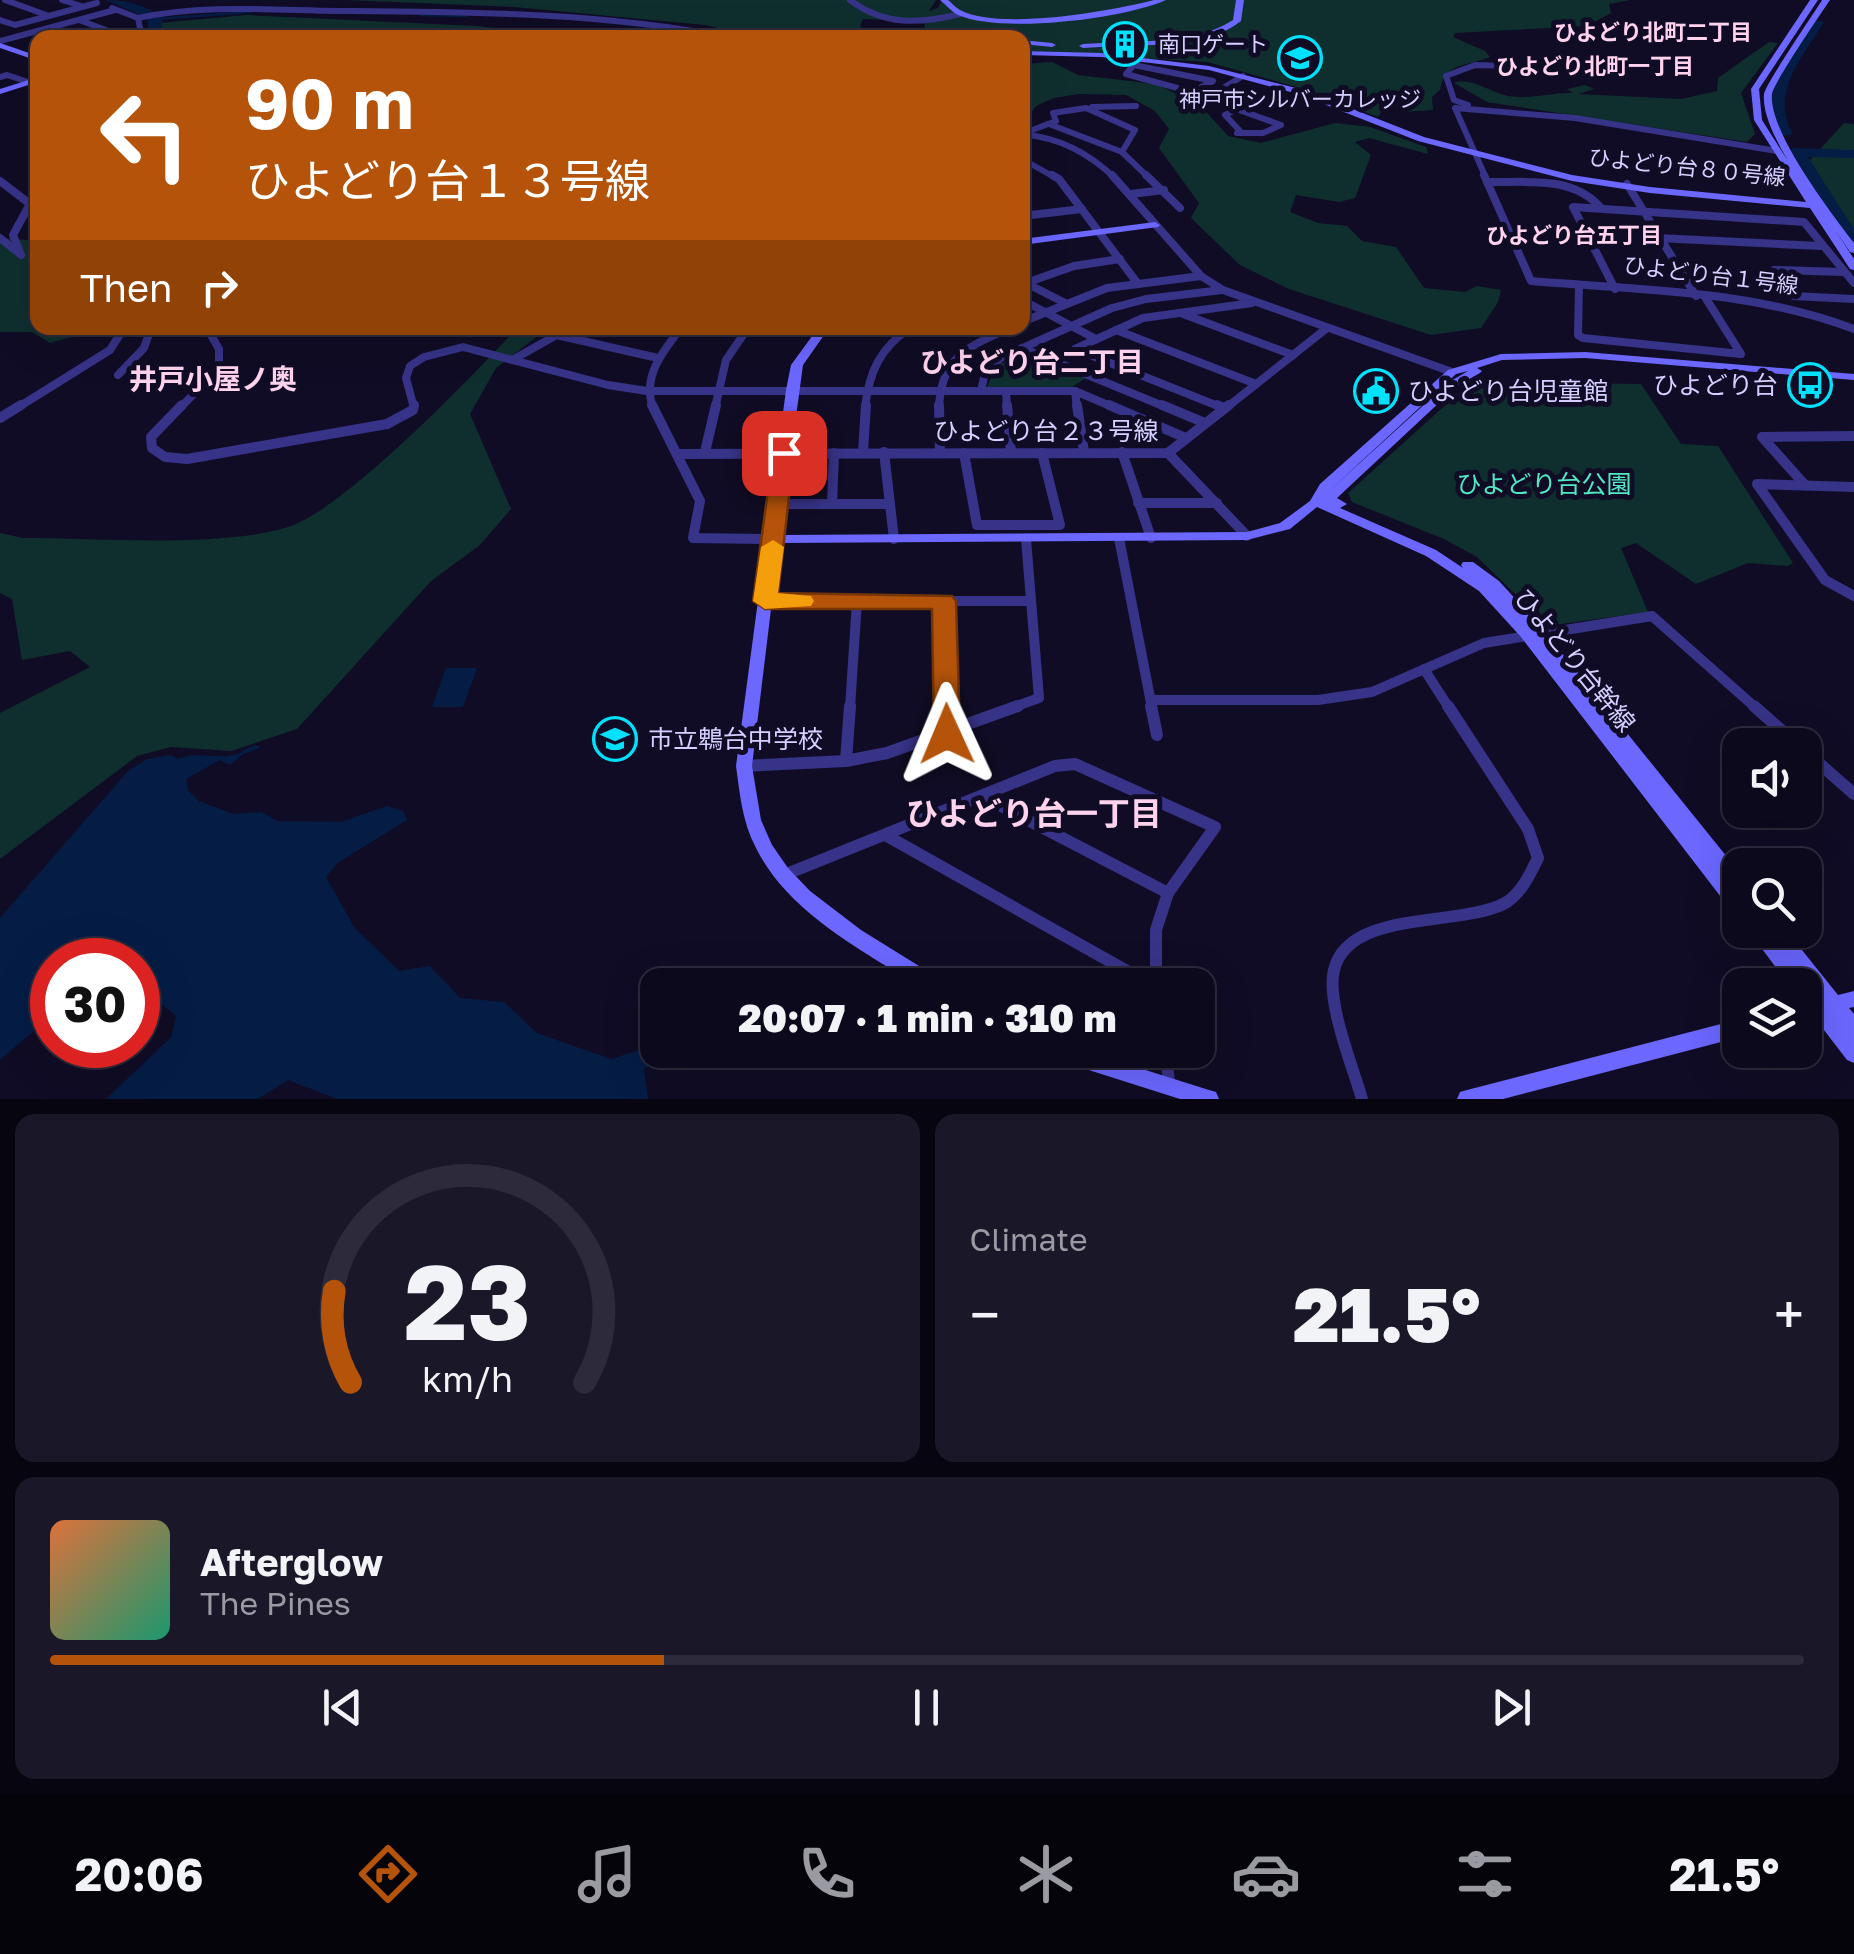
<!DOCTYPE html>
<html lang="en">
<head>
<meta charset="utf-8">
<style>
	body { margin:0; font-family:"Golos Text","Noto Sans JP",sans-serif; background:#1a1729; color:#f1f3f6; height:100vh; display:flex; flex-direction:column; font-size:38px; white-space:nowrap }
	* { box-sizing:border-box; margin:0 }
	p { font-size:32px; color:#9a9aa3 }
	.icon { flex:none; width:55px; height:55px; fill:none; stroke:currentColor; stroke-width:2; stroke-linecap:round; stroke-linejoin:round }
	.map { position:relative; height:1099px; overflow:hidden }
	.sheet { display:flex; flex-direction:column; gap:15px; padding:15px; background:#07050f; flex:1 }
	.sheet>* { flex:none }
	.top-card { position:absolute; left:30px; top:30px; width:1000px; height:305px; border-radius:20px; box-shadow:0 10px 40px #0002,0 0 0 2px #2c2a3b; background:#b45309; color:#fff; overflow:hidden }
	.fabs { position:absolute; left:1722px; top:728px; display:grid; gap:20px }
	.fabs a { display:grid; place-items:center; width:100px; height:100px; border-radius:20px; background:#0c091c; box-shadow:0 10px 40px #0002,0 0 0 2px #2c2a3b; font-size:50px }
	.speed { position:absolute; left:30px; top:938px; display:flex; gap:20px; font-size:50px; font-weight:700; text-align:center }
	.speed>* { display:grid; place-content:center; width:130px; height:130px; border-radius:50%; background:#0c091c; box-shadow:0 10px 40px #0002,0 0 0 2px #2c2a3b; line-height:1 }
	.speed .limit { border:15px solid #d22; background:#fff; color:#111 }
	.pin { position:absolute; display:grid; place-items:center; width:85px; height:85px; color:#fff; margin:-42px; border-radius:20px; box-shadow:0 5px 15px #0006 }
	.me { position:absolute; width:110px; margin:-55px; rotate:359deg; stroke-linejoin:round; filter:drop-shadow(0 0 8px #0008) }
	.turn { display:flex; align-items:center; gap:35px; height:210px; padding:0 50px; font-size:45px }
	.turn .icon { width:130px; height:130px; stroke-width:2.5 }
	.turn b { display:block; font-size:70px; line-height:85px }
	.then { display:flex; align-items:center; height:95px; padding:0 50px; background:#0003; gap:20px; font-size:38px }
	.big { font-size:75px; font-weight:800; line-height:1.1 }
	.sheet .tile { flex:1; display:flex; flex-direction:column; justify-content:center; gap:15px; min-width:0; padding:0 35px; border-radius:20px; background:#1a1729 }
	.sheet .dial { align-items:center; gap:0 }
	.dial svg { height:260px; overflow:visible; fill:none; stroke:#2c2a3b; stroke-width:7; stroke-linecap:round; text-anchor:middle }
	.dial text { fill:#f1f3f6; stroke:none }
	.song { display:flex; align-items:center; gap:30px }
	.cover { width:120px; height:120px; border-radius:15px; background:linear-gradient(135deg,hsl(20 70% 55%),hsl(160 70% 35%)) }
	.played { height:10px; border-radius:5px; background:linear-gradient(90deg,#b45309 35%,#2c2a3b 35%) }
	.keys { display:flex; justify-content:space-around; direction:ltr }
	.heat { display:flex; justify-content:space-between; align-items:center; font-size:55px; direction:ltr }
	.sheet .tiles { flex:1; display:grid; gap:15px; grid-template-columns:1fr 1fr }
	.tile:last-child { grid-column:span 2 }
	.trip { position:absolute; left:640px; top:968px; width:575px; height:100px; border-radius:20px; background:#0c091c; box-shadow:0 10px 40px #0002,0 0 0 2px #2c2a3b; font-weight:800; line-height:100px; text-align:center }
	.tabs { display:flex; height:160px; justify-content:space-around; align-items:center; background:#05040b; color:#9a9aa3 }
	.tabs .icon { width:70px; height:70px }
	.tabs .active { color:#b45309 }
	.tabs b { font-size:45px; color:#f1f3f6 }
	.map>svg:first-child { display:block }
	.green { fill:#0f2f2e }
	.water { fill:#051c45 }
	.lines { fill:none; stroke-linecap:round; stroke-linejoin:round }
	.stream { stroke:#051c45; stroke-width:2.5 }
	.river { fill:#051c45; fill-rule:evenodd }
	.street-far3 { stroke:#373388; stroke-width:6 }
	.street-far2 { stroke:#373388; stroke-width:8 }
	.street-far1 { stroke:#373388; stroke-width:10 }
	.street { stroke:#373388; stroke-width:12 }
	.secondary { fill:#6b67ff; fill-rule:evenodd }
	.route { fill:#b45309; stroke:#753606; stroke-width:2.5 }
	.slow { fill:#f59e0b }
	.labels { text-anchor:middle; stroke-width:10; stroke-linejoin:round; paint-order:stroke }
	.far-neighbourhood-label { font-size:22px; font-weight:bold; fill:#ffd2ee; stroke:#100c25 }
	.far-poi-label { font-size:22px; fill:#d5d0ff; stroke:#100c25; text-anchor:start }
	.far-street-label { font-size:22px; fill:#d5d0ff; stroke:#100c25 }
	.poi-label { font-size:25px; fill:#d5d0ff; stroke:#100c25; text-anchor:start }
	.street-label { font-size:25px; fill:#d5d0ff; stroke:#100c25 }
	.park-label { font-size:25px; fill:#51e9c4; stroke:#100c25 }
	.neighbourhood-label { font-size:28px; font-weight:bold; fill:#ffd2ee; stroke:#100c25 }
	.near-neighbourhood-label { font-size:32px; font-weight:bold; fill:#ffd2ee; stroke:#100c25 }
</style>
</head>
<body>
<div class="map">
<svg width="1854" height="1099" viewBox="0 0 1854 1099">
	<rect width="100%" height="100%" fill="#100c25"/>
	<g class="green">
		<path d="M346,0H936L929,11L938,8L942,0H1630L1609,4L1611,13L1587,26L1455,33L1453,37L1485,51L1490,57C1467,66 1444,63 1440,90L1432,97L1433,110L1402,112L1389,100L1378,117L1311,91L1208,62L1023,51L1022,38L919,37L924,36L925,21L863,19L860,26L870,37L761,38L705,25L514,7Z"/>
		<polygon points="246,15 476,26 508,29 527,37 162,38 160,23"/>
		<path d="M1769,42L1778,43L1741,93L1755,134L1747,142L1487,102L1454,83C1473,77 1488,92 1508,96C1529,100 1551,92 1573,93L1567,89L1585,85L1594,89L1578,94L1681,99L1717,91L1718,78Z"/>
		<polygon points="1052,62 1078,75 1155,84 1199,104 1228,136 1261,143 1335,123 1370,127 1426,147 1428,154 1369,138 1355,142 1371,155 1355,198 1339,202 1296,195 1290,212 1318,223 1347,226 1362,241 1396,247 1424,288 1465,292 1477,286 1501,290 1498,302 1481,328 1431,335 1289,289 1240,265 1191,218 1199,203 1159,148 1169,129 1155,111 1126,95 1078,94 1054,98 1036,106 1023,124 1023,64"/>
		<polygon points="1844,123 1854,124 1854,248 1793,179"/>
		<polygon points="37,234 38,328 83,328 82,334 50,343 32,332 0,332 0,238 27,240"/>
		<path d="M517,328H548L496,368L470,414L511,509L480,545L431,581L297,729L231,751L171,747L137,756L0,859V713L90,667L70,651L22,660L12,599L0,593V533L23,538C98,538 219,548 288,527C344,510 474,375 517,328Z"/>
		<polygon points="1022,351 1086,378 1072,387 987,387 995,367"/>
		<polygon points="1471,382 1641,384 1681,444 1718,446 1793,563 1787,566 1748,563 1696,584 1636,543 1621,548 1648,612 1554,625 1542,620 1477,557 1444,539 1352,502 1348,493"/>
	</g>
	<g class="water">
		<polygon points="446,668 477,668 463,707 432,707"/>
		<path d="M256,745L260,748L243,754L230,765L220,760L186,779L188,790L199,801L233,814L261,812L278,821L341,822L387,806L403,811L407,820L339,862L326,877L354,927L399,971L430,966L460,998L504,1002L537,1033L611,1059L657,1044L658,1050H673L644,1069L648,1099H337L288,1080L258,1099H106L171,1037L176,1016L138,985L151,973L138,960H52V997L45,1006L49,1018L0,1060V918L128,771L147,759L171,755L178,759C196,751 215,759 234,755C242,753 247,747 256,745Z"/>
	</g>
	<g class="lines">
		<g class="stream">
			<polyline points="420,15 466,16"/>
			<polyline points="156,19 251,12"/>
		</g>
		<g class="river">
			<path d="M106,0C125,0 148,5 162,19V38H150L147,18Z"/>
			<path d="M1814,19L1824,22C1803,57 1769,93 1793,134L1781,137C1754,93 1790,57 1814,19Z"/>
			<polygon points="1792,148 1854,150 1854,158 1808,157 1854,229 1854,247 1846,242 1790,151"/>
		</g>
		<g class="street-far3">
			<polyline points="5,0 49,16"/>
			<polyline points="62,0 81,6"/>
			<path d="M850,0C884,26 920,24 960,14"/>
			<polyline points="112,8 138,18 142,38"/>
			<path d="M138,18C202,4 271,10 337,11C470,12 601,12 733,38"/>
			<polyline points="0,20 15,25 97,3"/>
			<polyline points="79,20 122,36"/>
			<polyline points="0,41 115,10"/>
			<polyline points="1134,65 1213,81 1192,92 1126,74 1140,58"/>
			<polyline points="0,77 7,75 28,82"/>
			<polyline points="1468,105 1454,100 1446,76 1475,65 1507,66"/>
			<polyline points="1092,107 1136,106"/>
			<polyline points="1235,110 1225,115 1240,131"/>
			<polyline points="1049,124 1122,152 1149,178"/>
			<polyline points="1027,132 1056,121 1053,113 1086,108 1135,130 1122,152"/>
			<polyline points="1237,133 1263,133 1281,125 1206,98 1243,76"/>
			<path d="M1022,134C1060,138 1087,152 1115,178"/>
			<polyline points="1022,159 1056,178"/>
			<polyline points="1486,178 1455,108 1575,118 1777,151"/>
		</g>
		<g class="street-far2">
			<polyline points="1052,175 1059,179 1138,284"/>
			<polyline points="1112,175 1201,276 1223,290 1452,372"/>
			<polyline points="1146,175 1180,208"/>
			<path d="M1484,175L1531,281C1640,290 1751,290 1854,329"/>
			<polyline points="0,181 30,204 13,235 21,255"/>
			<path d="M1487,182C1526,183 1572,175 1600,207"/>
			<polyline points="1627,184 1696,296"/>
			<polyline points="1131,194 1164,190"/>
			<polyline points="1022,216 1082,209"/>
			<polyline points="0,238 20,254"/>
			<polyline points="1658,238 1820,246"/>
			<polyline points="1842,272 1774,270 1793,296 1854,299"/>
			<polyline points="1022,281 1065,303"/>
			<polyline points="1026,283 1074,266 1120,259"/>
			<polyline points="1579,285 1578,335 1583,338 1741,354 1705,297"/>
			<polyline points="1615,289 1573,207 1804,222 1854,283"/>
			<polyline points="1022,300 1096,339"/>
			<polyline points="1183,314 1293,355"/>
			<polyline points="1022,322 1107,288 1201,276"/>
			<polyline points="1116,330 1256,384"/>
			<polyline points="552,334 658,358"/>
			<polyline points="1022,348 1168,408"/>
			<polyline points="514,359 569,328"/>
			<polyline points="118,375 144,348 151,328"/>
			<polyline points="981,391 984,377 1000,358 1112,308 1146,299 1222,290"/>
			<polyline points="1006,391 1007,408"/>
			<polyline points="1075,391 1077,408"/>
			<polyline points="17,408 110,350 124,328"/>
			<polyline points="180,408 219,368 219,349 207,328"/>
			<polyline points="414,408 406,378 410,366 424,357 463,347 608,385 647,391 1075,391 1115,408"/>
			<path d="M653,408C642,377 662,352 681,328"/>
			<polyline points="715,408 726,360 748,328"/>
			<path d="M865,408C869,372 880,348 910,328"/>
			<path d="M939,408C941,356 968,347 1010,328"/>
			<polyline points="1223,408 1075,349 1143,318 1252,303"/>
			<polyline points="1226,408 1327,328"/>
		</g>
		<g class="street-far1">
			<polyline points="182,405 151,437 152,448 165,457 187,459 387,424 413,410 414,405"/>
			<polyline points="652,405 700,501 693,538 774,539"/>
			<polyline points="939,405 940,452"/>
			<polyline points="1007,405 1011,452"/>
			<polyline points="1077,405 1084,452"/>
			<polyline points="1109,405 1186,438"/>
			<polyline points="1162,405 1205,423"/>
			<polyline points="1217,405 1224,408"/>
			<polyline points="0,418 21,405"/>
			<polyline points="705,452 716,405"/>
			<polyline points="863,452 866,405"/>
			<polyline points="884,452 894,539"/>
			<polyline points="1122,452 1151,538"/>
			<polyline points="964,453 977,525 1060,525 1042,453"/>
			<polyline points="1168,453 1247,536"/>
			<polyline points="677,454 1168,453 1229,405"/>
			<polyline points="1805,485 1762,437 1854,436"/>
			<polyline points="1854,487 1757,484 1825,580 1854,596"/>
			<polyline points="1138,503 1217,503"/>
			<polyline points="778,504 890,504"/>
			<polyline points="832,504 834,453"/>
			<polyline points="1119,538 1152,708"/>
			<polyline points="765,601 1029,601"/>
			<polyline points="944,601 946,708"/>
			<polyline points="1424,669 1449,708"/>
			<polyline points="1152,700 1318,700 1372,692 1484,643 1652,616 1756,708"/>
			<polyline points="850,708 857,601"/>
			<polyline points="1011,708 1039,698 1026,539"/>
		</g>
		<g class="street">
			<polyline points="946,706 947,734"/>
			<polyline points="1151,706 1157,735"/>
			<polyline points="1754,706 1798,745"/>
			<polyline points="1805,751 1854,794"/>
			<polyline points="846,761 850,706"/>
			<polyline points="744,766 846,761 887,753 1018,706"/>
			<polyline points="982,796 1168,893"/>
			<polyline points="887,836 1152,985"/>
			<polyline points="784,875 1055,766 1075,764 1215,827 1168,893 1156,930 1156,985"/>
			<polyline points="1165,1050 1170,1089"/>
			<path d="M1362,1099C1353,1067 1326,1002 1334,970C1349,908 1463,928 1507,902C1522,892 1530,874 1538,858L1528,829L1448,706"/>
		</g>
		<g class="secondary">
			<path d="M940,0H948C952,3 956,8 960,10C998,31 1112,11 1154,0H1166C1123,19 1002,34 958,15C952,12 946,5 940,0Z"/>
			<path d="M1236,0H1244L1241,21C1210,45 1168,44 1131,46L1127,44L1131,42C1167,40 1202,40 1233,20Z"/>
			<path d="M1810,0H1818L1759,89L1762,120L1788,161C1778,143 1762,116 1764,94C1766,83 1813,15 1822,0H1830C1820,15 1774,82 1772,94C1768,131 1832,214 1854,243V253L1850,252L1835,230L1854,259V270L1850,269L1810,208L1650,193L1572,181L1418,141L1298,94L1209,70L1101,57L1022,55V51L1101,53L1209,66L1304,90L1424,137L1572,175L1650,187L1806,202L1754,120L1751,89Z"/>
			<polygon points="1022,40 1052,43 1056,45 1052,47 1022,44"/>
			<polygon points="1121,42 1122,44 1118,46 1083,48 1079,46 1083,44"/>
			<polygon points="0,43 38,56 38,61 0,48"/>
			<polygon points="38,77 38,82 0,94 0,89"/>
			<polygon points="1155,222 1160,225 1158,227 1022,245 1022,239"/>
			<path d="M818,328H829L803,365L780,535L1247,532L1280,523L1310,501L1320,484L1448,370L1501,354L1585,352L1854,374V380L1585,358L1502,360L1477,368L1482,371L1480,373L1457,386L1337,498L1347,504L1340,508L1436,550L1463,568L1461,565L1463,562H1473L1499,581L1543,629L1740,873V893L1737,892L1740,896V916L1734,914L1521,637L1479,591L1426,556L1317,507L1290,529L1247,540L779,543L752,766L761,820L772,845L788,868L810,891L861,930L940,979L943,985C935,985 926,986 919,985C908,983 896,972 886,966C837,936 782,901 756,848C742,821 740,795 736,766L786,390L791,365ZM1468,371L1449,382L1329,491L1456,374Z"/>
			<polygon points="1748,930 1786,930 1838,995 1854,991 1854,1007 1849,1008 1854,1014 1854,1063 1847,1060 1814,1017 1805,1019 1805,985 1789,985"/>
			<polygon points="1740,1019 1740,1037 1503,1099 1457,1099 1460,1092 1467,1090"/>
			<polygon points="1044,1050 1082,1050 1209,1090 1216,1092 1219,1099 1180,1099 1054,1059 1047,1056"/>
		</g>
	</g>
	<polygon class="route" points="784,447 794,453 778,593 952,596 956,601 960,734 956,740 938,740 934,734 932,609 765,609 753,601 773,453"/>
	<polygon class="slow" points="773,540 784,547 778,593 811,596 814,601 811,606 765,609 753,601 761,547"/>
	<defs>
		<g id="building-ring" transform="scale(2.25)"><circle r="9.5" fill="#100c25" stroke="#00e1fb" stroke-width="1.5"/><path d="M-4-6H4V6H1V3H-1V6H-4ZM-2.5-4.3h1.7v1.8h-1.7ZM.8-4.3h1.7v1.8H.8ZM-2.5-1h1.7V.8h-1.7ZM.8-1h1.7V.8H.8Z" fill="#00e1fb"/></g>
		<g id="university-ring" transform="scale(2.25)"><circle r="9.5" fill="#100c25" stroke="#00e1fb" stroke-width="1.5"/><path d="M0-5L7-2L0 1L-7-2ZM-4 1L0 2.5L4 1V4Q0 6-4 4Z" fill="#00e1fb"/></g>
		<g id="bus-ring" transform="scale(2.25)"><circle r="9.5" fill="#100c25" stroke="#00e1fb" stroke-width="1.5"/><path d="M-5-6H5V4H4V6H2V4H-2V6H-4V4H-5ZM-3.5-4V0h7V-4ZM-3.5 1.2v1.5H-2V1.2ZM2 1.2v1.5H3.5V1.2Z" fill="#00e1fb"/></g>
		<g id="civic-ring" transform="scale(2.25)"><circle r="9.5" fill="#100c25" stroke="#00e1fb" stroke-width="1.5"/><path d="M-.6-6.5H3V-4.5H.6V-3L4-1V1h2V6H-6V1h2V-1L-.6-3ZM-1.2 2.5V6h2.4V2.5Z" fill="#00e1fb"/></g>
		<g id="school-ring" transform="scale(2.25)"><circle r="9.5" fill="#100c25" stroke="#00e1fb" stroke-width="1.5"/><path d="M0-5L7-2L0 1L-7-2ZM-4 1L0 2.5L4 1V4Q0 6-4 4Z" fill="#00e1fb"/></g>
	</defs>
	<g fill-rule="evenodd">
		<use href="#building-ring" x="1125" y="44"/>
		<use href="#university-ring" x="1300" y="58"/>
		<use href="#bus-ring" x="1810" y="385"/>
		<use href="#civic-ring" x="1376" y="391"/>
		<use href="#school-ring" x="615" y="739"/>
	</g>
	<g class="labels">
		<g class="far-neighbourhood-label">
			<text x="1653" y="40">ひよどり北町二丁目</text>
			<text x="1595" y="74">ひよどり北町一丁目</text>
			<text x="1574" y="243">ひよどり台五丁目</text>
		</g>
		<g class="far-poi-label">
			<text x="1158" y="52">南口ゲート</text>
			<text x="1300" y="107" text-anchor="middle">神戸市シルバーカレッジ</text>
		</g>
		<g class="far-street-label">
			<text transform="translate(1687 167) rotate(6)" y="8">ひよどり台８０号線</text>
			<text transform="translate(1711 275) rotate(7)" y="8">ひよどり台１号線</text>
		</g>
		<g class="poi-label">
			<text x="1778" y="394" text-anchor="end">ひよどり台</text>
			<text x="1408" y="400">ひよどり台児童館</text>
			<text x="648" y="748">市立鵯台中学校</text>
		</g>
		<g class="street-label">
			<text x="1046" y="440">ひよどり台２３号線</text>
			<text transform="translate(1575 660) rotate(51)" y="9">ひよどり台幹線</text>
		</g>
		<g class="park-label">
			<text x="1544" y="493">ひよどり台公園</text>
		</g>
		<g class="neighbourhood-label">
			<text x="1032" y="372">ひよどり台二丁目</text>
			<text x="213" y="389">井戸小屋ノ奥</text>
		</g>
		<g class="near-neighbourhood-label">
			<text x="1034" y="825">ひよどり台一丁目</text>
		</g>
	</g>
</svg>
<div class="fabs">
<a><svg class="icon" aria-label="sound" viewBox="0 0 24 24"><path d="M4 9h4l5-4v14l-5-4H4zM17 9q2 3 0 6"/></svg></a>
<a><svg class="icon" aria-label="search" viewBox="0 0 24 24"><circle cx="10" cy="10" r="6"/><path d="M15 15l6 6"/></svg></a>
<a><svg class="icon" aria-label="layers" viewBox="0 0 24 24"><path d="M12 4l9 5-9 5-9-5zM3 14l9 5 9-5"/></svg></a>
</div>
<div class="speed"><div class="limit">30</div></div>
<div class="pin" style="left:784px;top:453px;background:#d93025"><svg class="icon" aria-label="arrive" viewBox="0 0 24 24"><path d="M6 21V4h12l-3 4 3 4H6"/></svg></div>
<svg class="me" style="left:947px;top:734px" viewBox="-20 -20 40 40"><path d="M0-17L14 15 0 8-14 15z" fill="#b45309" stroke="#fff" stroke-width="4"/></svg>
<div class="trip">20:07 · 1 min · 310 m</div>
<div class="top-card">
<div class="turn"><svg class="icon" aria-label="left" viewBox="0 0 24 24"><path d="M17 20v-9H6M10 6l-5 5 5 5"/></svg><div><b>90 m</b>ひよどり台１３号線</div></div>
<div class="then">Then<svg class="icon" aria-label="right" viewBox="0 0 24 24"><path d="M7 20v-9h11M14 6l5 5-5 5"/></svg></div>
</div>
</div>
<section class="sheet">
<div class="tiles">
<div class="tile dial"><svg viewBox="0 0 100 80">
<path d="M14 69A42 42 0 1 1 86 69"/>
<path d="M14 69A42 42 0 0 1 9 41" stroke="#b45309"/>
<text x="50" y="56" font-size="32" font-weight="700">23</text>
<text x="50" y="72" font-size="11">km/h</text>
</svg></div>
<div class="tile"><p>Climate</p>
<div class="heat"><a>−</a><b class="big">21.5°</b><a>+</a></div>
</div>
<div class="tile">
<div class="song"><i class="cover"></i><div><b>Afterglow</b><p>The Pines</p></div></div>
<div class="played"></div>
<div class="keys"><svg class="icon" aria-label="previous" viewBox="0 0 24 24"><path d="M18 5L8 12l10 7zM5 5v14"/></svg><svg class="icon" aria-label="pause" viewBox="0 0 24 24"><path d="M8 5v14M16 5v14"/></svg><svg class="icon" aria-label="next" viewBox="0 0 24 24"><path d="M6 5l10 7-10 7zM19 5v14"/></svg></div>
</div>
</div>
</section>
<nav class="tabs">
<b>20:06</b>
<svg class="icon active" aria-label="directions" viewBox="0 0 24 24"><path d="M12 3l9 9-9 9-9-9zM9 14v-3h6M13 9l2 2-2 2"/></svg>
<svg class="icon" aria-label="music" viewBox="0 0 24 24"><path d="M9 18V5l10-2v13"/><circle cx="6" cy="18" r="3"/><circle cx="16" cy="16" r="3"/></svg>
<svg class="icon" aria-label="phone" viewBox="0 0 24 24"><path d="M5 4h4l2 5-3 2q2 4 5 5l2-3 5 2v4C11 20 4 13 5 4z"/></svg>
<svg class="icon" aria-label="climate" viewBox="0 0 24 24"><path d="M12 3v18M4 7l16 10M4 17L20 7"/></svg>
<svg class="icon" aria-label="car" viewBox="0 0 24 24"><path d="M5 17H2v-5l4-1 3-4h7l3 4 3 1v5h-3M9 17h6M6 11h13"/><circle cx="7" cy="17" r="2"/><circle cx="17" cy="17" r="2"/></svg>
<svg class="icon" aria-label="filters" viewBox="0 0 24 24"><path d="M4 7h16M4 17h16"/><circle cx="9" cy="7" r="2"/><circle cx="15" cy="17" r="2"/></svg>
<b>21.5°</b>
</nav>
</body>
</html>
